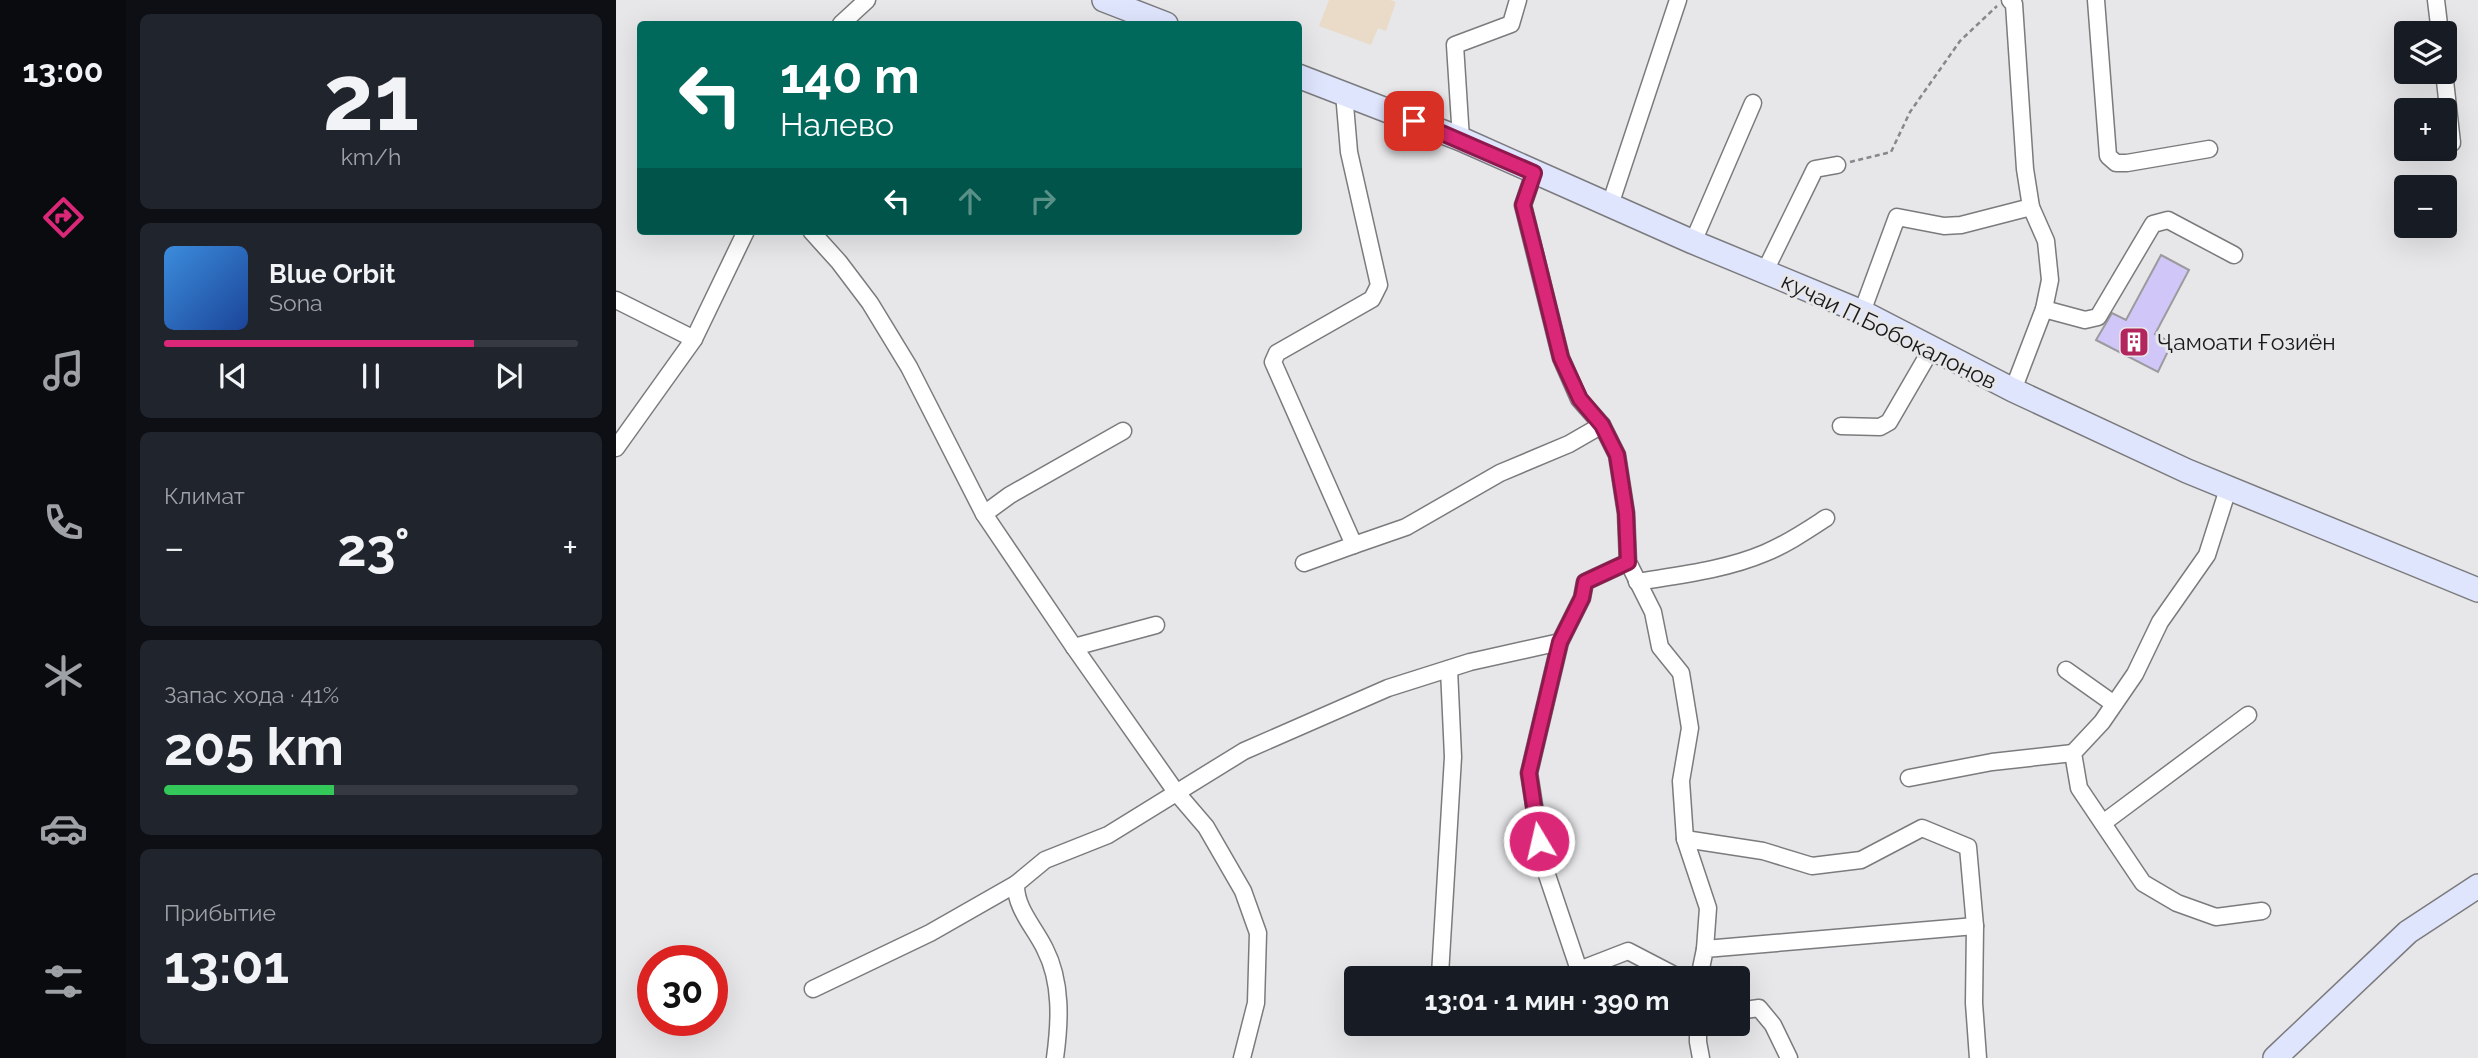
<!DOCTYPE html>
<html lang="ru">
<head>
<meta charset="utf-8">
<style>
	body { margin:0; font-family:Raleway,sans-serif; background:#20242c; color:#f1f3f6; height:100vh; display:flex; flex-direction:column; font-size:26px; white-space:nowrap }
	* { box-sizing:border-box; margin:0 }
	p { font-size:23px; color:#9ea1a6 }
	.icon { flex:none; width:38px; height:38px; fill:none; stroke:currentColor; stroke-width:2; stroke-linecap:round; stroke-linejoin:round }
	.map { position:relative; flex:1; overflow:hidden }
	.panel { display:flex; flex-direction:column; gap:14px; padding:14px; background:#0d0f14; width:490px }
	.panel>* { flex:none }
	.top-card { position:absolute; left:21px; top:21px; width:665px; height:214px; border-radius:7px; box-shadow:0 7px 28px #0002; background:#00695c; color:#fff; overflow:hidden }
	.fabs { position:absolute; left:1778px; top:21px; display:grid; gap:14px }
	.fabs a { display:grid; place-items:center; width:63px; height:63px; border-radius:7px; background:#171b24; box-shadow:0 7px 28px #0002; font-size:35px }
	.speed { position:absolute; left:21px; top:945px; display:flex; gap:14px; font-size:35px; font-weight:700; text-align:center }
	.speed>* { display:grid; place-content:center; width:91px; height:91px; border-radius:50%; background:#171b24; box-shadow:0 7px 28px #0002; line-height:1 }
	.speed .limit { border:10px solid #d22; background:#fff; color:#111 }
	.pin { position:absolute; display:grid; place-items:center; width:60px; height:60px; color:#fff; margin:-30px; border-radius:14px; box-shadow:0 4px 10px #0006 }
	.me { position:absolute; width:77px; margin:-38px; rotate:351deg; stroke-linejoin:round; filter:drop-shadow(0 0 5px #0008) }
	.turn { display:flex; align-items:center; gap:24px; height:147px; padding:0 28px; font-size:32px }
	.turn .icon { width:91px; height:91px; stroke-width:2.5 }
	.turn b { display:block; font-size:49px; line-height:60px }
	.lanes { display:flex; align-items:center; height:66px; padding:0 28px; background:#0003; justify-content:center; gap:35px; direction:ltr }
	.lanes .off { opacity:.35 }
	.big { font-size:52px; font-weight:700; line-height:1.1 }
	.panel .tile { flex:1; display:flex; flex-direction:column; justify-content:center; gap:10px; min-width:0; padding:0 24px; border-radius:10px; background:#20242c }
	.panel .dial { align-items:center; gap:0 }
	.dial b { font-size:91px; line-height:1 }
	.song { display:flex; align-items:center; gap:21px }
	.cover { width:84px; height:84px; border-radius:10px; background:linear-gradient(135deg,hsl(210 70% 55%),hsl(220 70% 35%)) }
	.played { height:7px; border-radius:4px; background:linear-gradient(90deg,#db2777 75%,#363941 75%) }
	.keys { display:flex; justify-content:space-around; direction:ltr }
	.heat { display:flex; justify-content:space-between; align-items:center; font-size:38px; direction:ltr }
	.charge { height:10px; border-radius:5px; background:linear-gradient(90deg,#34c759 41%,#363941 0) }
	.trip { position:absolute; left:728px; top:966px; width:406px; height:70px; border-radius:7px; background:#171b24; box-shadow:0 7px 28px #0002; font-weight:700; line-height:70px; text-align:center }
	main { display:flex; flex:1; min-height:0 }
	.menu { display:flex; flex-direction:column; width:126px; justify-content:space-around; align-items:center; background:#090b0e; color:#9ea1a6 }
	.menu .icon { width:49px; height:49px }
	.menu .active { color:#db2777 }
	.menu b { font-size:32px; color:#f1f3f6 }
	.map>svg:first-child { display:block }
	.education { fill:#e9dbc8 }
	.building { fill:#d1c6f8; stroke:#9b9a9d; stroke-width:2 }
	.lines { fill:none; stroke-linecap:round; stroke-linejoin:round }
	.street-casing { stroke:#7b7a7d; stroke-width:19 }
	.secondary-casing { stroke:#7b7a7d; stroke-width:26 }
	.path { stroke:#88888b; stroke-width:2.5; stroke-dasharray:5 3.5; stroke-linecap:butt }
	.street { stroke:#fff; stroke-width:16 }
	.secondary { stroke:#dfe5fd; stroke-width:23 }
	.route-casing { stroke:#8e194d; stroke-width:18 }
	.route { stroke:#db2777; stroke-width:12 }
	.labels { text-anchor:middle; stroke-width:6; stroke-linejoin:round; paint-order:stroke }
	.street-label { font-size:23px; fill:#19191a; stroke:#e7e7ea }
	.poi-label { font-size:23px; fill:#19191a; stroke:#e7e7ea; text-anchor:start }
</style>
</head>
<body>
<main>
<nav class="menu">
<b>13:00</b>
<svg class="icon active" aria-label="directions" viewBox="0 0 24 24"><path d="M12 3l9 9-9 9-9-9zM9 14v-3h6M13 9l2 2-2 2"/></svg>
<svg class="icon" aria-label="music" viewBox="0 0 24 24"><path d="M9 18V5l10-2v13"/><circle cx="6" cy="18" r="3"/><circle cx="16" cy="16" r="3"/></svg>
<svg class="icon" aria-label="phone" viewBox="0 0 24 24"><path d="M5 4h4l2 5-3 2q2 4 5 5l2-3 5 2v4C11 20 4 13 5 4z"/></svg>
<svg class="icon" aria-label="climate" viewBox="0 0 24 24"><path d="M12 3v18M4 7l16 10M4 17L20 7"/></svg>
<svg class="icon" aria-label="car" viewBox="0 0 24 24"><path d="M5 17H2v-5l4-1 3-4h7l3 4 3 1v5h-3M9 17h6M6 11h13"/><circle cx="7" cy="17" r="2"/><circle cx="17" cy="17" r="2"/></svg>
<svg class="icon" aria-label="filters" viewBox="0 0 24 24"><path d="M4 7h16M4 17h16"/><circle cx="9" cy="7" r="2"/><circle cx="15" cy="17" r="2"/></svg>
</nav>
<section class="panel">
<div class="tile dial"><b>21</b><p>km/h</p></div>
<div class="tile">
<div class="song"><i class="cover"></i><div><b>Blue Orbit</b><p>Sona</p></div></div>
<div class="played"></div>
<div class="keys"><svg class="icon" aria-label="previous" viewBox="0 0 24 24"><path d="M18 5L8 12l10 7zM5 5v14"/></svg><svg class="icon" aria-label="pause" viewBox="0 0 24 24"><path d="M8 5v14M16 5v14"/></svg><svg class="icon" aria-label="next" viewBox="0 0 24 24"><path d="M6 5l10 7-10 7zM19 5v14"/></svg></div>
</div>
<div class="tile"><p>Климат</p>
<div class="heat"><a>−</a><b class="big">23°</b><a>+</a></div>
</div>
<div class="tile"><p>Запас хода · 41%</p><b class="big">205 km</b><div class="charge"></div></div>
<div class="tile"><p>Прибытие</p><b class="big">13:01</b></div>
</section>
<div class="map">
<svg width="1862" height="1058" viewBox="0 0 1862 1058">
	<rect width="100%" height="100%" fill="#e7e7ea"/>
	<polygon class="education" points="713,0 774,0 780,2 770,31 762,28 755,45 703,26"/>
	<polygon class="building" points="1545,255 1573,270 1539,334 1556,343 1542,372 1480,340 1496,313 1510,320"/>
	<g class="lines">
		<g class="street-casing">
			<g id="street">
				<polyline points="1394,0 1398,4 1409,169 1415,207 1430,241 1434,280 1428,309 1397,390"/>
				<polyline points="1480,0 1492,156 1500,163 1511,163 1593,149"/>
				<polyline points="1820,0 1824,33"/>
				<polyline points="225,24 251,0"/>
				<polyline points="1828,72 1836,143"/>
				<polyline points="728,93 733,152 763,285 756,299 661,353 657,362 738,545 790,527 884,473 953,444 986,425"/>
				<polyline points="845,139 839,45 895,24 902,0"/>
				<polyline points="918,173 907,205 945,358 963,399 986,425 1001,455 1010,513 1012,562 1037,612 1044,647 1065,673 1074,728 1065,781 1069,839 1092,908 1089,949"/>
				<polyline points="994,205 1062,0"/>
				<polyline points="195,231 223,262 254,303 293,367 368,514 458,647 560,792 590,827 627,891 642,933 640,1003 626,1058"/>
				<polyline points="1077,242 1137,103"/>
				<polyline points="1149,271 1199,169 1221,165"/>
				<polyline points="0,300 78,339"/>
				<polyline points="1428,309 1469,320 1482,317 1537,224 1552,220 1618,255"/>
				<polyline points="1246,312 1281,217 1328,226 1345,225 1415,207"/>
				<polyline points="1225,426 1264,427 1273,422 1316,348"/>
				<polyline points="0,448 78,339 130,231"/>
				<polyline points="1612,489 1591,555 1544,622 1519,674 1486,722 1457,753 1463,788 1527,883 1561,903 1600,917 1646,911"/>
				<polyline points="368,514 394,495 507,431"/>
				<polyline points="688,563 738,545"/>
				<path d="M1021,582C1063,575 1109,570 1149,553C1171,544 1190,531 1210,518"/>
				<polyline points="944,642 966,598 969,582 1012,562"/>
				<polyline points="458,647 540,625"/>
				<polyline points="1450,670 1498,704"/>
				<polyline points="1293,778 1376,762 1457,753"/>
				<polyline points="1487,823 1632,715"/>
				<polyline points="1069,839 1147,851 1196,866 1245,860 1306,828 1352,847 1359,926 1358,1003 1362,1058"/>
				<polyline points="824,975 837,757 833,669"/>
				<polyline points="1083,978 1089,949 1359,926"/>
				<polyline points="197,989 314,933 400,884"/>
				<polyline points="1122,1011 1143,1008 1157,1025 1173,1058"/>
				<polyline points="1082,1024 1082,1042 1085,1058"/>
				<path d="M439,1058C444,1022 446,982 429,949C419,928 399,908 400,884L429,860L492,835L628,751L772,688L854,662L944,642L913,773L927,863L963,970L1012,951L1064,978"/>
			</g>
		</g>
		<g class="secondary-casing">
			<g id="secondary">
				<polyline points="488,0 550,24"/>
				<polyline points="682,76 845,139 1077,242 1246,312 1397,390 1571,471 1862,590"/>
				<polyline points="1659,1058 1792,932 1862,886"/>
			</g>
		</g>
		<polyline class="path" points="1234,162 1275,152 1294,112 1344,41 1381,6"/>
		<use href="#street" class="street"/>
		<use href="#secondary" class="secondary"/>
	</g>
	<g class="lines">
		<g class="route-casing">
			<polyline id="route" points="798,121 918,173 907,205 920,256 945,358 964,399 986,425 1001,455 1010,513 1012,562 969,582 966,598 944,642 913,773 923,841"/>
		</g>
		<use href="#route" class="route"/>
	</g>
	<defs>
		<g id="building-square" transform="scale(1.575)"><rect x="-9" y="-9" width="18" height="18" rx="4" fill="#b3265d" stroke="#e7e7ea"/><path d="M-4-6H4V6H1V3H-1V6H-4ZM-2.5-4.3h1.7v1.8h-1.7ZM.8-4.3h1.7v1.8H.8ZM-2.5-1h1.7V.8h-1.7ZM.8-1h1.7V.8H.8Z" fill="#fff"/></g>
	</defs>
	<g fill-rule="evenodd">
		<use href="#building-square" x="1518" y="342"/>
	</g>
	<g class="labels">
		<g class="street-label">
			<text transform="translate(1273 331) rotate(26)" y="8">кучаи П.Бобокалонов</text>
		</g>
		<g class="poi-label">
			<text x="1541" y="350">Ҷамоати Ғозиён</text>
		</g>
	</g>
</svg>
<div class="fabs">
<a><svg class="icon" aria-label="layers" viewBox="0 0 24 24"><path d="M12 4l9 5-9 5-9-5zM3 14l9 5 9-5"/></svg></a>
<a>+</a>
<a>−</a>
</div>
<div class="speed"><div class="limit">30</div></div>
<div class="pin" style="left:798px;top:121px;background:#d93025"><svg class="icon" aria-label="arrive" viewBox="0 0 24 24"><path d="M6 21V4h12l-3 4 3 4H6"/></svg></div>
<svg class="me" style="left:923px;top:841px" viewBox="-20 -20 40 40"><circle r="17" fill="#db2777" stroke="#fff" stroke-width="3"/><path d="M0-11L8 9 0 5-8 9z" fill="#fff"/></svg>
<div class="trip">13:01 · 1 мин · 390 m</div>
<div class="top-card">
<div class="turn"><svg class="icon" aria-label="left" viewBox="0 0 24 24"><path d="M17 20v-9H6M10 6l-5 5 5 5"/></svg><div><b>140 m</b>Налево</div></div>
<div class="lanes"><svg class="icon" aria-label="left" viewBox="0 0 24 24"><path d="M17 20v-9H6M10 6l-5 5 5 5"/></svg><svg class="icon off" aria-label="ahead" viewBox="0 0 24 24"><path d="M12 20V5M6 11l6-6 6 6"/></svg><svg class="icon off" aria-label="right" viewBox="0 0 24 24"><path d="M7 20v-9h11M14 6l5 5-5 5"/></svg></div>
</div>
</div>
</main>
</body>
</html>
